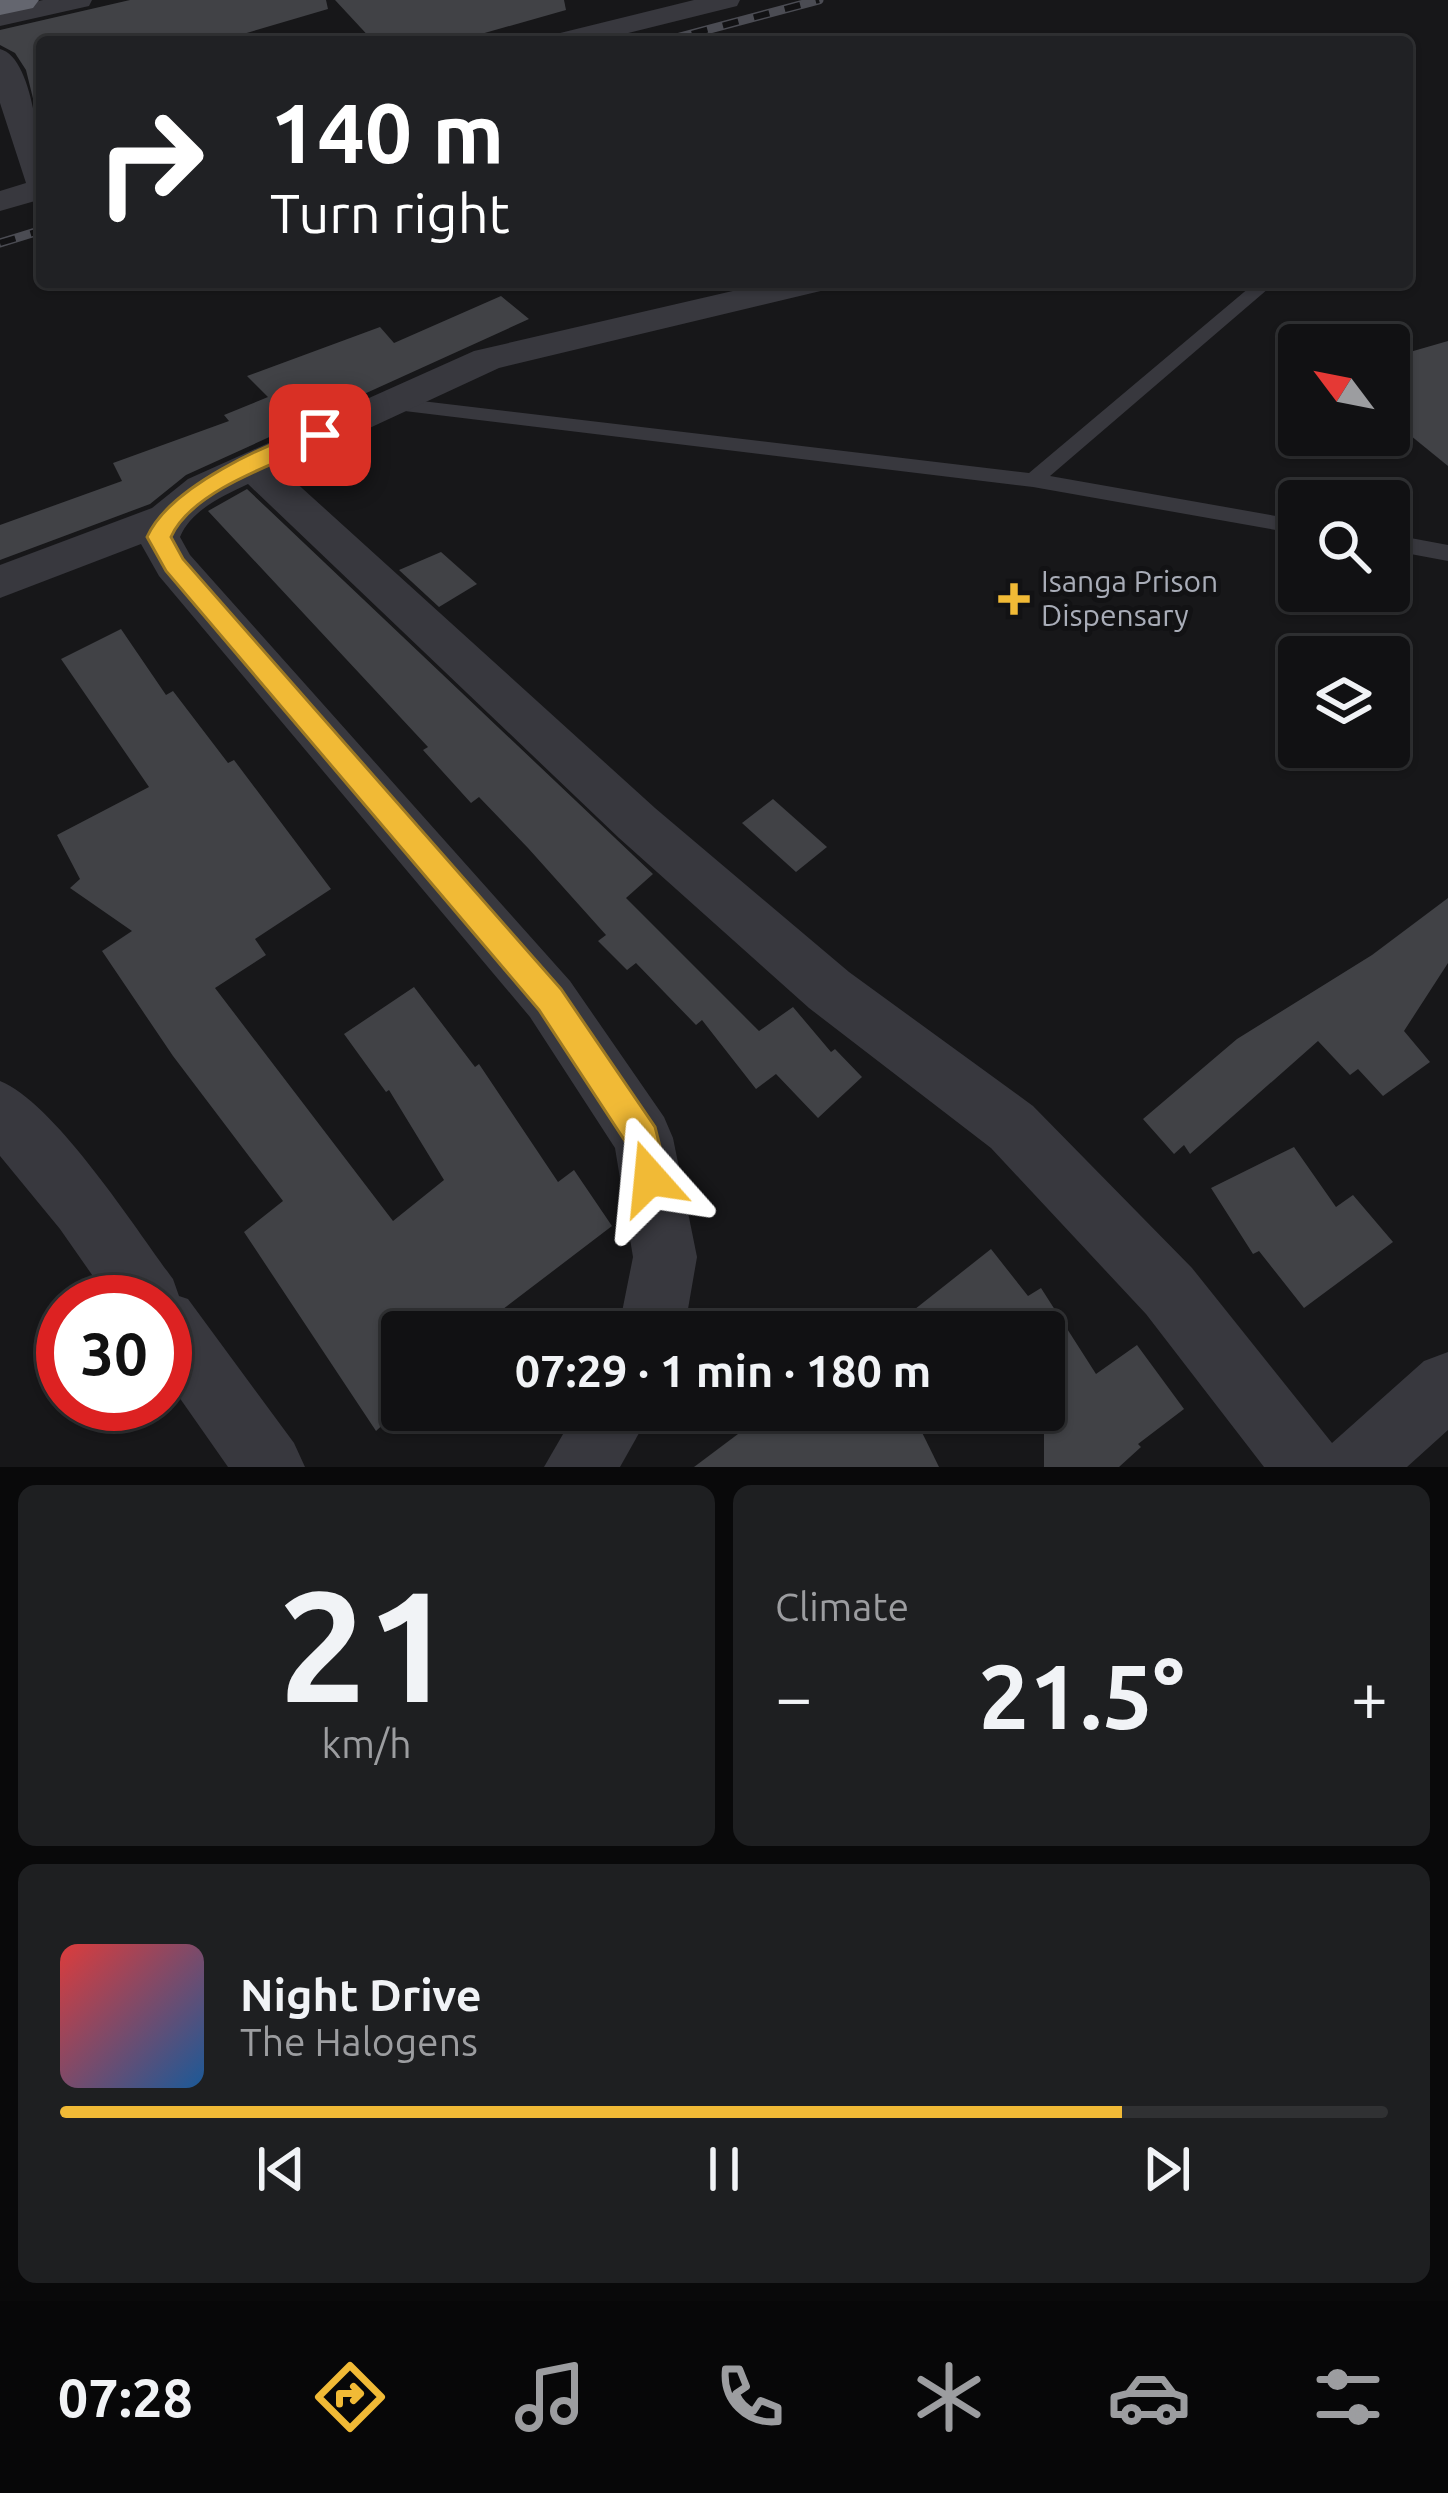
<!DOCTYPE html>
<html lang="en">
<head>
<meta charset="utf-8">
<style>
	body { margin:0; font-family:Ubuntu,sans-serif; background:#1e1f21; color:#f1f3f6; height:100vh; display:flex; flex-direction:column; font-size:45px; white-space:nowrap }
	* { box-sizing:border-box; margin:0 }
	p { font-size:39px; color:#9c9da0 }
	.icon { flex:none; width:66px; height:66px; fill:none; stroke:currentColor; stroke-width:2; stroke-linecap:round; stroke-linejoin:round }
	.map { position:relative; height:1467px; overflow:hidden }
	.panel { display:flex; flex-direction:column; gap:18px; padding:18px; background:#09090a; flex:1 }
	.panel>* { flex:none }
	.guide { position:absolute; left:36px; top:36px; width:1377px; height:252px; border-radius:12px; box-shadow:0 3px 9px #0004,0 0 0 3px #303133; background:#202124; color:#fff; overflow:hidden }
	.needle { width:78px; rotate:302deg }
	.controls { position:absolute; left:1278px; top:324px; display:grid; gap:24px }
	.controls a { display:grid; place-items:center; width:132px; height:132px; border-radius:12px; background:#111113; box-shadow:0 3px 9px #0004,0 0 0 3px #303133; font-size:60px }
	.speed { position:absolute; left:36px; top:1275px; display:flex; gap:24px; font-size:60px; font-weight:700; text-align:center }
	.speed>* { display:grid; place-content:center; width:156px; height:156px; border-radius:50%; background:#111113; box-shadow:0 3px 9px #0004,0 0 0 3px #303133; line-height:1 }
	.speed .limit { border:18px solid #d22; background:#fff; color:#111 }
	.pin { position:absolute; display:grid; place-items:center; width:102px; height:102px; color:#fff; margin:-51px; border-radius:24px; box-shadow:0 6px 18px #0006 }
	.me { position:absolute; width:132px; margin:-66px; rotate:342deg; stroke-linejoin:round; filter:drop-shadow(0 0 9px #0008) }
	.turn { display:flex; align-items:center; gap:42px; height:252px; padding:0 36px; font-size:54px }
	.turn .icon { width:156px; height:156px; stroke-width:2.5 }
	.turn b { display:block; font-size:84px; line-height:102px }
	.big { font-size:90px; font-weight:700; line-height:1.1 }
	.panel .card { flex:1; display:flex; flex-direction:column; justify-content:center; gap:18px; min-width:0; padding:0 42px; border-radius:18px; background:#1e1f21 }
	.panel .dial { align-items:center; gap:0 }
	.dial b { font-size:156px; line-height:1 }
	.song { display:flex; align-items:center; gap:36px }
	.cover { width:144px; height:144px; border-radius:18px; background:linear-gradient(135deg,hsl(0 70% 55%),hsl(210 70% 35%)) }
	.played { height:12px; border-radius:6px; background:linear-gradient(90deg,#f1ba36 80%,#303133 80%) }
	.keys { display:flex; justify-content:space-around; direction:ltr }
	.heat { display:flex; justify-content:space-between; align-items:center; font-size:66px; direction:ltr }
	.panel .tiles { flex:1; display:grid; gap:18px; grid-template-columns:1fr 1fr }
	.card:last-child { grid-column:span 2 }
	.trip { position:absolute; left:381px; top:1311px; width:684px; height:120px; border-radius:12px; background:#111113; box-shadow:0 3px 9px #0004,0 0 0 3px #303133; font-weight:700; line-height:120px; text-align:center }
	.menu { display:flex; height:192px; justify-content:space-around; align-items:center; background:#070708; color:#9c9da0 }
	.menu .icon { width:84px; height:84px }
	.menu .active { color:#f1ba36 }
	.menu b { font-size:54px; color:#f1f3f6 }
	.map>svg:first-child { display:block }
	.building { fill:#414246 }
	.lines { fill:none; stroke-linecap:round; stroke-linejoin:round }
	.lane { fill:#38383e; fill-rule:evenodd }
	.street { fill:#38383e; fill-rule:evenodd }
	.highway { fill:#64666f; fill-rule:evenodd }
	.rail-casing { stroke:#4b4c53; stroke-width:9 }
	.rail { stroke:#121214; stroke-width:6; stroke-dasharray:16; stroke-linecap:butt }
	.route { fill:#f1ba36; stroke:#9d7923; stroke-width:3 }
	.poi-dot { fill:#f1ba36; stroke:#121214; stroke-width:4.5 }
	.labels { text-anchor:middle; stroke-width:10; stroke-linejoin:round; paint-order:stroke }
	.poi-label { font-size:30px; fill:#a9adb8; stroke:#121214; text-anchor:start }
</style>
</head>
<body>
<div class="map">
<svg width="1448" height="1467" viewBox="0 0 1448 1467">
	<rect width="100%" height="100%" fill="#171719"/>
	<g class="building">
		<polygon points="130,0 326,0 328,9 216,42 42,42 42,135 26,70 15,53 0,45 0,30"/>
		<polygon points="335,0 564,0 566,10 453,42 374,42"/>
		<polygon points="501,296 529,319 186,475 150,504 0,560 0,525 122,481 113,463 229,421 224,415 268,397 247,376 380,327 394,343"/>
		<polygon points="1448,341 1448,466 1389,418 1389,358"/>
		<polygon points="247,489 653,874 626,898 759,1031 793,1007 831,1052 835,1049 862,1077 818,1118 776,1074 756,1089 702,1020 696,1025 636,963 627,970 598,941 606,935 528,848 479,797 471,803 423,750 428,747 208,511"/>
		<polygon points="441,552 477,584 439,607 399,570"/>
		<polygon points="121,629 166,695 173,691 228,763 234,760 331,889 255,939 266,955 215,988 393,1221 444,1180 389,1090 386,1092 344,1034 414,987 475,1067 479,1064 558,1182 574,1170 612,1226 473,1332 402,1332 402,1407 376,1431 244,1232 283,1201 173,1056 102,951 132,931 70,888 80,879 57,835 149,787 61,659"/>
		<polygon points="773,799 827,847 796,872 742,823"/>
		<polygon points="1448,898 1448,963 1404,1031 1430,1062 1383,1096 1358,1069 1350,1075 1318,1041 1190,1154 1184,1145 1174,1154 1143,1119 1237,1039 1372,955"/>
		<polygon points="1294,1147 1336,1207 1353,1195 1393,1242 1304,1308 1259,1251 1253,1254 1211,1188"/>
		<polygon points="991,1249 1028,1296 1041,1288 1096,1374 1137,1345 1184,1409 1138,1444 1141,1447 1119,1467 1044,1467 1044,1332 886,1332"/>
		<polygon points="770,1410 911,1410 939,1467 694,1467"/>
	</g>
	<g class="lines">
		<g class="lane">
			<polygon points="1256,282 1276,282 1050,476 1299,520 1299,534 1033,487 388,409 378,403 388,397 1029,473"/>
			<polygon points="1389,534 1448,545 1448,561 1389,550"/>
		</g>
		<g class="street">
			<polygon points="43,0 92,0 89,6 0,26 0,10"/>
			<polygon points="694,0 740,0 737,6 592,42 544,42 548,36"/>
			<path d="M0,49C36,58 42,167 42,199L0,211V191L26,183L0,103Z"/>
			<path d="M771,282H835L829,289L499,368L281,469L655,808L849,972L1033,1106L1192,1268L1332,1443L1424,1361L1448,1352V1430L1407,1467H1264L1146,1314L991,1148L809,1008L619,838L248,484C223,496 191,510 180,537L190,555L570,981L664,1117L673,1138L697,1257L684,1332H618L633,1257L615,1148L530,1017L159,576L141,544L0,598V565L152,508L188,479L474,351Z"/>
			<path d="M0,1081C55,1103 135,1228 173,1279L179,1296L188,1299L294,1443L305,1467H228L165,1377V1302H111L60,1229L0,1156Z"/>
			<polygon points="577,1410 652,1410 620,1467 544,1467"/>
		</g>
		<polygon class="highway" points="0,0 39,0 33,8 0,15"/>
		<g class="rail-casing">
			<g id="rail">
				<polyline points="661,42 819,0"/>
				<polyline points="0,243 42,230"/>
			</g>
		</g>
		<use href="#rail" class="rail"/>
	</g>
	<path class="route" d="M320,427L332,435L328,440C283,461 192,489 171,537L183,559L561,989L655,1127L668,1178L663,1190L650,1195L638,1190L627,1144L539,1010L166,571L147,537C170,486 267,443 320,427Z"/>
	<path class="poi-dot" d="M1008 581h12v12h12v12h-12v12h-12v-12h-12v-12h12z"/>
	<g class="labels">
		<g class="poi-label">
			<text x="1041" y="592">Isanga Prison<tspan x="1041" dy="34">Dispensary</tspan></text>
		</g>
	</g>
</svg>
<div class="controls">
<a><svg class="needle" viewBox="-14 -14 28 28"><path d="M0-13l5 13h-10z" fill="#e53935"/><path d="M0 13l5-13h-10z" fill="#9c9da0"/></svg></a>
<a><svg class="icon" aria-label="search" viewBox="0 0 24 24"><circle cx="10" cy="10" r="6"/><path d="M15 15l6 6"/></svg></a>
<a><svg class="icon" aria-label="layers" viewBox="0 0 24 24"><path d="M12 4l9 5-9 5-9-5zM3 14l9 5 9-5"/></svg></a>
</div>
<div class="speed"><div class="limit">30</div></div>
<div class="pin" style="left:320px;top:435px;background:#d93025"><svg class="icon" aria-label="arrive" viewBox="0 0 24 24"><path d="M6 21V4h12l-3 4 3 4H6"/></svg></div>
<svg class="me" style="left:650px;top:1178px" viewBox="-20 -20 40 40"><path d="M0-17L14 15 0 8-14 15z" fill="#f1ba36" stroke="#fff" stroke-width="4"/></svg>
<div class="trip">07:29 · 1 min · 180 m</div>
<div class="guide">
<div class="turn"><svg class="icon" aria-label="right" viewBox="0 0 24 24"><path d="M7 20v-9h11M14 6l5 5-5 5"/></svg><div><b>140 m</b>Turn right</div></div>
</div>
</div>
<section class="panel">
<div class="tiles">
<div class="card dial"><b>21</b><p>km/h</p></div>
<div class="card"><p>Climate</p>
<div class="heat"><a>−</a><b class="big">21.5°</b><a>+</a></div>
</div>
<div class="card">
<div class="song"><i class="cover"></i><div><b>Night Drive</b><p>The Halogens</p></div></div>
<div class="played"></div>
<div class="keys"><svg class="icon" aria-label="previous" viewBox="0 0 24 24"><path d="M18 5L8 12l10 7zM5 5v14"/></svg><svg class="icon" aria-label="pause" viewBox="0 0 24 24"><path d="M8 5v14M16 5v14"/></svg><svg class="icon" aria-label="next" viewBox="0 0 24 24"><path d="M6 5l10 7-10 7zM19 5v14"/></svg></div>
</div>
</div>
</section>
<nav class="menu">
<b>07:28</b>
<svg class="icon active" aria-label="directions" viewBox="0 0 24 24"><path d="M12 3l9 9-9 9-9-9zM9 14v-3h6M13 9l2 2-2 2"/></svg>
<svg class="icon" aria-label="music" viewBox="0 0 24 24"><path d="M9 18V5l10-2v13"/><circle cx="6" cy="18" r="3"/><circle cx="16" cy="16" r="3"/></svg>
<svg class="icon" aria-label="phone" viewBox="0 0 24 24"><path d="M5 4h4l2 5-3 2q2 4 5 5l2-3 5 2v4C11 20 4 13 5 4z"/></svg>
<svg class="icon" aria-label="climate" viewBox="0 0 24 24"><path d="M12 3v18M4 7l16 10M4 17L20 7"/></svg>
<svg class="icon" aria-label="car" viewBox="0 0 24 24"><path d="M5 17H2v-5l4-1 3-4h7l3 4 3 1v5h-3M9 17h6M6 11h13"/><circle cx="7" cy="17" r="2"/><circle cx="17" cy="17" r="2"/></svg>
<svg class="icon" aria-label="filters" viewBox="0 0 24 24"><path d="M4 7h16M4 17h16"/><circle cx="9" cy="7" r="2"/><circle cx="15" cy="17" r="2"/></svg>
</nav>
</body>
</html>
